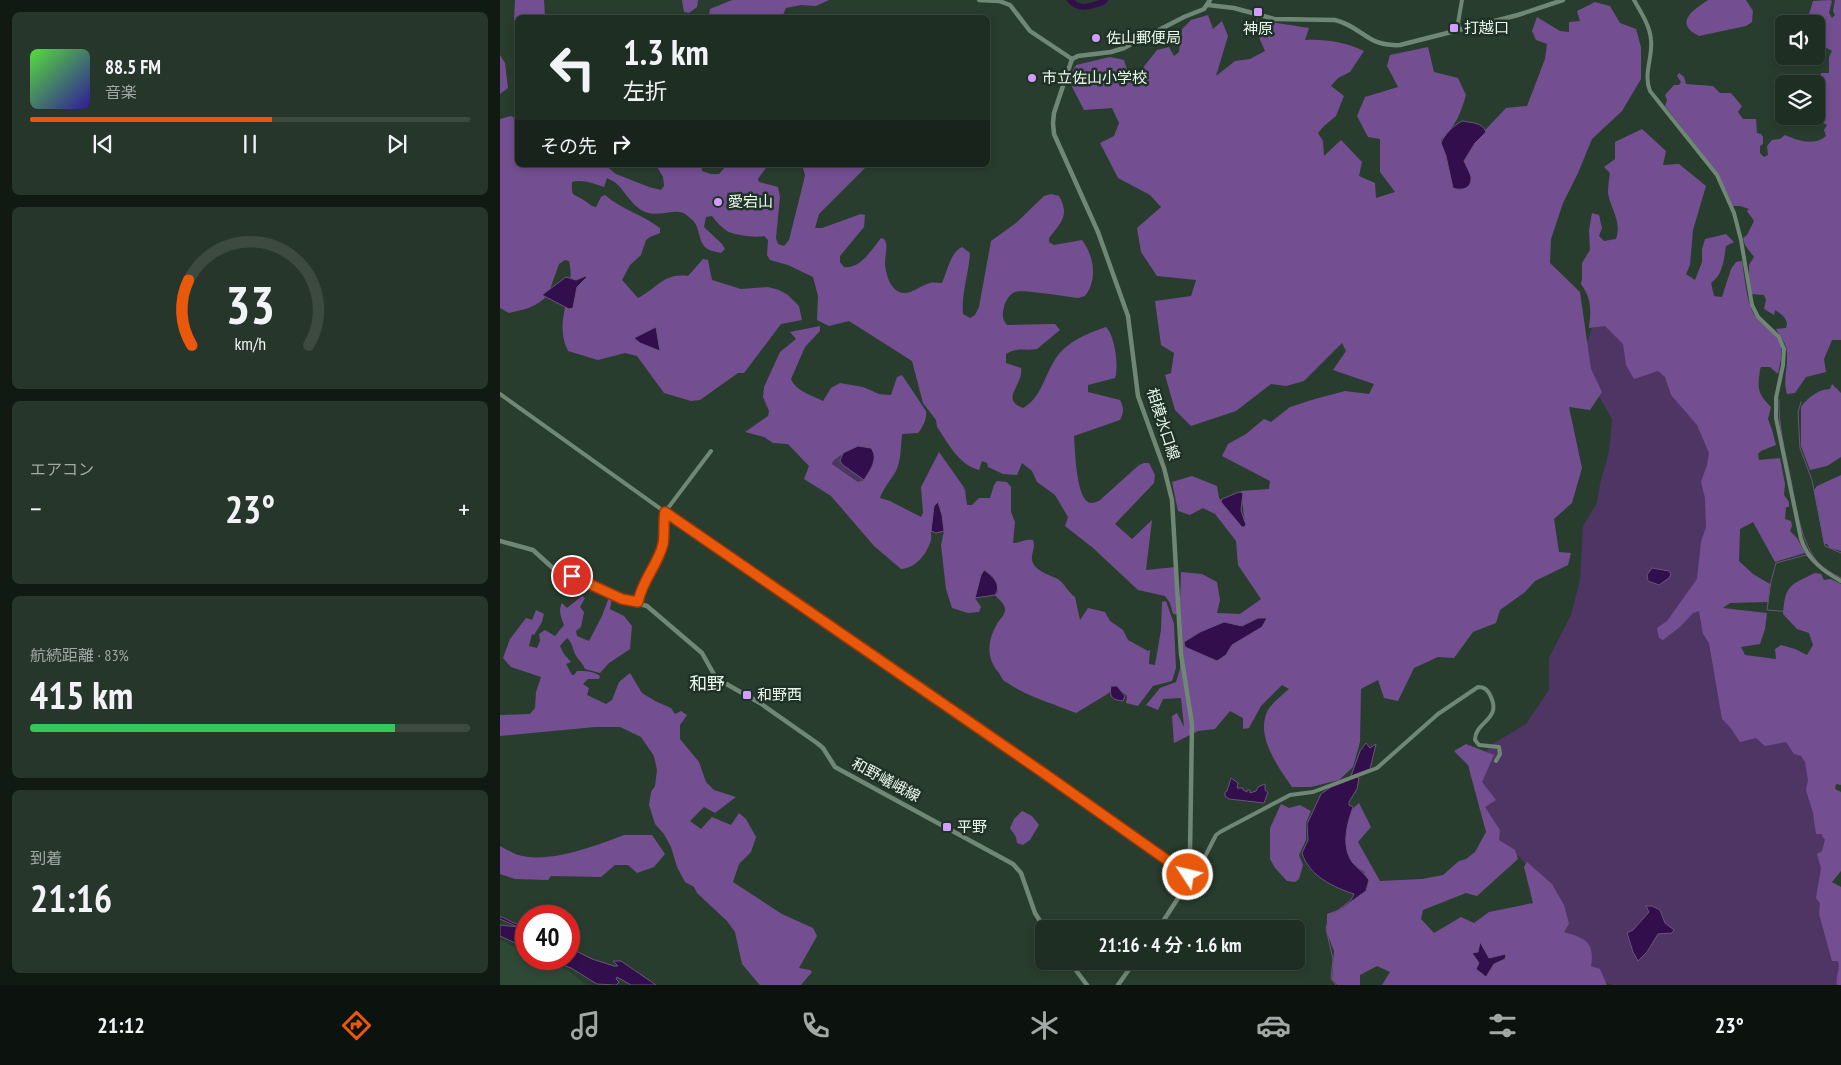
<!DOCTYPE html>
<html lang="ja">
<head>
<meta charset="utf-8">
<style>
	body { margin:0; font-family:"PT Sans Narrow","Noto Sans JP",sans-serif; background:#27362a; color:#f1f3f6; height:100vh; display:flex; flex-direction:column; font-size:19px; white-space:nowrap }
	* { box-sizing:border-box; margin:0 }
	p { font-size:16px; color:#a1a8a5 }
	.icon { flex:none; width:28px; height:28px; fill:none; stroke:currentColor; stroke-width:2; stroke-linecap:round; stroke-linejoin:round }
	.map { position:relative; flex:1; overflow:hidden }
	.sheet { display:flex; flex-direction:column; gap:12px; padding:12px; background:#111913; width:500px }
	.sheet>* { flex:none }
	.top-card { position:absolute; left:15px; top:15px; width:475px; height:152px; border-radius:8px; box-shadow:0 2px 8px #0003,0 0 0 1px #3c4a40; background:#1f2e22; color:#f1f3f6; overflow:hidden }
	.fabs { position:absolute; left:1275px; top:15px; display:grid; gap:10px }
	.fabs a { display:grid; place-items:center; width:50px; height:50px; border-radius:8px; background:#1f2e22; box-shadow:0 2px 8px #0003,0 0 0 1px #3c4a40; font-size:25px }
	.speed { position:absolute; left:15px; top:905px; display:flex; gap:10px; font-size:25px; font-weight:700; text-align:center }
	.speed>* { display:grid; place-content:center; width:65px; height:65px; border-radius:50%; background:#1f2e22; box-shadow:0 2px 8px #0003,0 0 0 1px #3c4a40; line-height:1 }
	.speed .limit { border:8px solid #d22; background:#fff; color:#111 }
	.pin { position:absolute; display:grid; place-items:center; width:42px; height:42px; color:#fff; margin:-21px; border:2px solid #fff; border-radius:50%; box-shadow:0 1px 5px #0007 }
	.me { position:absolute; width:55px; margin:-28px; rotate:305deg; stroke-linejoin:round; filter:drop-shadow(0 0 4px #0008) }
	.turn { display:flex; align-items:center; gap:18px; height:105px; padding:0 25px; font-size:22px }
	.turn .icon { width:65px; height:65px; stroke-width:2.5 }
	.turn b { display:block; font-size:35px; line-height:42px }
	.then { display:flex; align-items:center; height:48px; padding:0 25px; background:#0003; gap:10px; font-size:19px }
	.big { font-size:38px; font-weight:600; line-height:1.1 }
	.sheet .widget { flex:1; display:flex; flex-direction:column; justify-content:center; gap:8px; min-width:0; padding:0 18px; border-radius:8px; background:#27362a }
	.sheet .dial { align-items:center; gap:0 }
	.dial svg { height:130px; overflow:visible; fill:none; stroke:#3c4a40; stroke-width:7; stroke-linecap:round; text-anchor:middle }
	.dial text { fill:#f1f3f6; stroke:none }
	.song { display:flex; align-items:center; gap:15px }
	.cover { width:60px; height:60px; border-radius:8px; background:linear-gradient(135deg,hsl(110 70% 55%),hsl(250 70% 35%)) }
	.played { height:5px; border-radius:2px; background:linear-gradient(90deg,#ea580c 55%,#3c4a40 55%) }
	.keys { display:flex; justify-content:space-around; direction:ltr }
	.heat { display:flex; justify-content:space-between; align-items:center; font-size:28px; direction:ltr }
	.charge { height:8px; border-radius:4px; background:linear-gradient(90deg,#34c759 83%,#3c4a40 0) }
	.trip { position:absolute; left:535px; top:920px; width:270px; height:50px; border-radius:8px; background:#1f2e22; box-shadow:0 2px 8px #0003,0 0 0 1px #3c4a40; font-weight:600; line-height:50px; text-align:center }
	.dock { display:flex; height:80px; justify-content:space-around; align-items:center; background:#0c120e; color:#a1a8a5 }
	.dock .icon { width:35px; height:35px }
	.dock .on { color:#ea580c }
	.dock b { font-size:22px; color:#f1f3f6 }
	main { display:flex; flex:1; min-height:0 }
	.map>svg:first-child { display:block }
	.built { fill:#2f4937 }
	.green { fill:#4f3564 }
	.forest { fill:#734f91; fill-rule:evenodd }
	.water { fill:#330e4c; stroke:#6a547d }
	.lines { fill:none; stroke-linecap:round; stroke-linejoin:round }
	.stream { stroke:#6a547d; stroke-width:1 }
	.river { stroke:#330e4c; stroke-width:6 }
	.tertiary { stroke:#718776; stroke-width:4 }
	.secondary { stroke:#718776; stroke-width:4.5 }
	.route-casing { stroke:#983908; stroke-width:12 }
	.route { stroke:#ea580c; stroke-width:9 }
	.poi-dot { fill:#d19dfe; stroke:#1f3225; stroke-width:2 }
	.labels { text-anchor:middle; stroke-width:5; stroke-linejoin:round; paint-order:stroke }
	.poi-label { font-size:15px; fill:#ebf8ee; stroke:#1f3225; text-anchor:start }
	.street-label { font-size:15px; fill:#ebf8ee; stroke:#1f3225 }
	.quarter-label { font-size:18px; fill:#ebf8ee; stroke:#1f3225 }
</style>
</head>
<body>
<main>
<section class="sheet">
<div class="widget">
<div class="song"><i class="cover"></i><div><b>88.5 FM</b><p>音楽</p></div></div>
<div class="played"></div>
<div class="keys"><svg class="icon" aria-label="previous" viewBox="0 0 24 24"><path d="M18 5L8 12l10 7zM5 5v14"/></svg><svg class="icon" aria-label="pause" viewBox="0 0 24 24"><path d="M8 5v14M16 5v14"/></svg><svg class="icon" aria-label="next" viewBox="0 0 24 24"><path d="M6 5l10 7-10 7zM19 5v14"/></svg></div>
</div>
<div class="widget dial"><svg viewBox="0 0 100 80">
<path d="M14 69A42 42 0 1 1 86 69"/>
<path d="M14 69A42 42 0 0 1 12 29" stroke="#ea580c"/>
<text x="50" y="56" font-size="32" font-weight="700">33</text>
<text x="50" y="72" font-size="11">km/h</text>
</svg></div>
<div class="widget"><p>エアコン</p>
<div class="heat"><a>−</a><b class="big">23°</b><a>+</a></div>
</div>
<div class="widget"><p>航続距離 · 83%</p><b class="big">415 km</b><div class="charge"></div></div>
<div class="widget"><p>到着</p><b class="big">21:16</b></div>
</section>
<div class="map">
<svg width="1341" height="985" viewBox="0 0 1341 985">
	<rect width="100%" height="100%" fill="#293d2e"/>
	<polygon class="built" points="0,940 26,952 26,959 39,959 69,971 86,985 0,985"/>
	<g class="green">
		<polygon points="1105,321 1171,374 1214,453 1199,592 1294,740 1312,760 1328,831 1324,868 1341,962 1341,985 1112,985 1090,975 1063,936 1036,879 1020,857 996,843 985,816 979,783 983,754 996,742 1026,724 1049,690 1049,658 1071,615 1080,580 1083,526 1097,503 1100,484 1109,452 1112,419 1088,377 1085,350 1093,325"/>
		<polygon points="341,455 340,461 364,480 359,482 332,464 333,461"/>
	</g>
	<g class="forest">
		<polygon points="15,0 44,0 45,17 18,18 17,21 14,20"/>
		<polygon points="182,0 198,0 197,7 189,13 184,12"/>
		<polygon points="232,0 329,0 316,6 301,5 286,8 282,17 209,17 210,9"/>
		<path d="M1208,0H1246L1253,11L1252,22L1246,26L1199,36C1173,23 1193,10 1208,0Z"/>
		<path d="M1330,0L1332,1L1329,13L1332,18L1335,15L1333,11L1335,0H1341V340H1332L1324,359L1326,372L1306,377L1295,393L1287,394C1282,378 1290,362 1286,347C1284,340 1279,335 1276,329L1286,328L1287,323C1285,316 1281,314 1275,310L1274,315L1264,309L1266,300L1264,295L1251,294L1249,284V265L1254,257L1245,245L1243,238L1247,235L1254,221L1247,211L1249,209L1240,206H1233L1218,174L1165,106L1167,100L1165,95L1174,85H1179L1181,82L1177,76L1179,73L1184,77L1186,84L1213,86L1220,93H1231L1242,106L1238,112L1243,119H1256L1257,133L1261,134L1263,137V144L1260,146V153L1264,157L1268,155L1267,146L1272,140L1280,139L1285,135C1299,141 1314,146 1326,136L1324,130L1327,125L1313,117L1306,118L1296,116H1316V92L1320,90L1321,73H1329V57L1332,51L1325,47L1318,39L1316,41V24H1313V19L1309,14L1313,1Z"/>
		<path d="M1095,2L1110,6L1120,23L1136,29L1141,47V79L1122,111L1092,139L1078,173L1063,203L1051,239L1050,263L1080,292L1091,369L1102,392L1090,410L1069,407L1082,468L1072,503L1054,519L1059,552L1071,553L1068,565L1035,581L1025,592L1000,610L996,623L973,632L954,658L938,657L914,668L898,701L884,698L878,680L861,689L860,742L853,767L839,780L811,787H792C778,767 756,737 767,712C771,704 782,695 789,689L782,685L761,706L749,728L743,729V718L730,711L715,729L698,731L674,743L672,716L677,713L684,727L681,698L663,699L658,710L646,705L660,688L676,682L680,669V615L673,614L670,603L665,596L638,590L593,548L565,526L568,517L555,495L537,482L532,471L522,463L517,475L503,474L488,467L487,463L482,461L479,470C459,465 448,443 437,427L436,420L423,403L412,361L349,321L329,326L317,320L318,296L313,277L288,265L270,260L267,255L268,240L264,236C256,238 234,235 227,231C221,227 216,221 212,216L206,217L204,227L222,244L225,249L221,253C217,252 210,251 206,248C197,240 201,225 190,218C188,216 183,212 180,212C170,210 159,217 145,212C132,206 127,194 117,184C115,182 111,180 107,178L104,187C94,184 83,179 72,182C71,199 74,193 85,201C90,204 90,206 96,207L101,197L105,195C121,209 143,215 160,228V233L150,237L146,240L141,255L130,265L122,280L138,298C158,288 163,273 188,276L203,259L208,260L212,280L241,289L268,287L279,290L288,295L299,306L302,320L281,324L244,373H238L200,400L191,401L164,393L137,356L125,353L98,360L68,351C52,319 77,292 69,261L65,260L59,264L48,295C37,307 23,310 9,313L0,308V119L11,116L17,119L18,165H105L116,174L149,187L161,190L164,186L163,177L156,165H201L202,171L211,174H219L227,165H268L258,179L259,182L278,187L280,197L276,238L278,244L284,246L289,240L303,184L305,175L302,165H368L319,214L315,228H322L361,214L365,215L364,227L340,256V262L344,267C361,269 371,250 381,238L384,239C389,246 385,254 385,262C385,273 391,293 404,293C414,293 421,285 430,283C434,282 438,283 442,283C447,272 451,251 462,247L470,253C469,273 461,294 463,314L470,318L475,315L479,307L491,241L516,223L544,196L551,194L559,196C570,215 561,223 549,238V242L554,245L582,240C594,256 598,279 585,296L578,298C567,297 522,289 515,292C510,294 505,301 504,307C502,315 502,319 507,325L555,324L560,330L537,349C525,351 517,347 506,354V363L521,368C524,385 499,399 523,408C540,399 544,378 553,363C563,343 586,334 606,327C615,336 619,366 615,378L588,385V392L620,400C624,408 624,412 620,420L574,436C575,450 576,495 588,502C592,504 595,502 599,501L639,465L644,463H649L655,475L654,483L615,524L632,539L652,520L646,570L676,567L680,601L681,572L702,574L717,582L720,600L717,613L740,614L761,599L738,565L736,541L715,514L703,508L690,515L678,511L672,482L692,476L717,486L719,498L740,522L741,526L745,525L741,491L769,489L770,481L722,456L728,444L746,434L764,419L771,422L790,407L815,399L845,391L869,394L874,384L833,370L846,351L842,343L804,381L786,386L771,384L736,411L691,426L675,410L665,375L671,373L674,353L661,345L655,301L691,296L696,280L657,276L641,252L637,228L661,207L650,195L618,178L600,143L614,136L619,123L612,108L584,110L568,79L576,65L610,57L624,60L628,73L642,69L657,50L669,47L674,56L679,52L682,29L691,20L708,15L713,29L722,21L728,36L716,76L735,61L750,59L765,51L751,19L809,28L805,40C826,39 845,42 864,51L850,72L838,78L831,86L844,96L836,116L824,126L818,133L823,141L824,156L841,140L862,162L859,176L875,183L876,198L895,192L880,172V139L868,137L857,116L865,97L898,87L887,66L890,55L928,47L934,72L958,78L966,95C961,113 955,127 941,140L964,188L971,180L961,162L972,144L1006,108L1027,106L1045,59L1047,44L1036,40L1032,31L1037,17L1060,31L1069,32V22L1080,21L1077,11Z"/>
		<polygon points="0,55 5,63 8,88 0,94"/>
		<path d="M1142,129L1166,151L1163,165L1179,164L1206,186L1193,230L1190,265L1186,274L1195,280L1202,262V249L1205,239L1226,234L1234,242L1226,246C1224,259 1223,275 1211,283L1214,296L1222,297L1231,269L1236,262L1242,261C1245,279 1246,299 1254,315C1258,321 1263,324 1269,328C1286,341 1282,356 1278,374L1270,367H1261C1259,371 1260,374 1259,378C1257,392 1262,398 1271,407L1268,419L1272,430L1276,445L1261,451L1258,454L1259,460L1280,458L1285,484L1284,495L1289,502V507H1286L1285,519L1291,521L1292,526L1290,531L1297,538L1305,553L1275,562L1253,522L1240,529L1239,561L1253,574L1270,584L1268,602L1230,603L1223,608L1267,613L1265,629L1260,644L1241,647L1245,655L1276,659L1275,649L1281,645L1295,649L1307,655L1313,645L1309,633L1297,629L1283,614C1285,585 1290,585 1315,573L1321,574L1324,580L1331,579L1341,584V785L1336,784L1335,789L1341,792V871L1332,882L1341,887V985H1337C1335,976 1341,970 1338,961H1332L1319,914L1320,903L1316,898L1321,868L1317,854L1322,851L1325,840L1321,834H1316L1313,813L1306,790L1308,780L1305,762L1301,756L1294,754L1286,742L1265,746L1256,738L1240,742L1230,727L1222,719L1209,643L1203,634L1199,611L1193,613L1180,627L1163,640L1159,638L1157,628L1167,621L1197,579L1201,542L1206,527L1205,498L1201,482L1207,465L1209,453L1197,425L1171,395L1165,377L1158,371L1134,379L1126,365L1123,344L1105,326L1089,328C1091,309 1092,300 1081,284L1082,279V263L1090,250L1089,230L1092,213L1099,215L1102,228L1099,236L1104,241L1116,239C1122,221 1111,210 1108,193C1108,187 1109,179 1110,173L1104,167L1115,159V142Z"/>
		<path d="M320,326V331L305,347L291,379C296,391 311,395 323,401L331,388L340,383L363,387L379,394L391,395L397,377L402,375L426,411C427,419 423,427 418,433L402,434C401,445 401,461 396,471C391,480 384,487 380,498L390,501L421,517L423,513L421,487L439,452L463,486L465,490L467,505H472L479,498H490L494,485L497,481L507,482L511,487V512L515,522L513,543C520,543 525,539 533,540C536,548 531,553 532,560C534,571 550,575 558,579C564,583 567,591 575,597L580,620L588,608L605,612L610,621L623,630L628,640L648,651L650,650L649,664L655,665L661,630L662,602L666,601L674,624L676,668L672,681L653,686L638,706L626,703L627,696L618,688H612L609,693L576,713C554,704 526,696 506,682C502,680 501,676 499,673C486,658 487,641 497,624C499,620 504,616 505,611C506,604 499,600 495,595L498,592L493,577L485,570L475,598L481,607L479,612L468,613L452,608L446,589L441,545L444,531L440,506C437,514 434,521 432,529C430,533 432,536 431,540C427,554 416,568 401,569L374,546L331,496L304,479L309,466L288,444L273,443L264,437L245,432L268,416L269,411L263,397L264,387L280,352L296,339L290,332ZM341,455L364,480L358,482L332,464L333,461Z"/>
		<path d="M1332,384L1341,393V457L1327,466L1310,470L1301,446V407C1307,398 1319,389 1330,389Z"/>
		<polygon points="1341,475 1341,551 1330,548 1327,544 1324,544 1314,490 1317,486"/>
		<path d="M82,596L85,598L80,607L84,612L81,627L76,631L77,636L89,641L102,616L109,597L112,599L110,609L124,616L132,626L130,649L109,663L100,673L85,669C83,663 78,660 75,654C72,647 73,644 67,638L60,646L64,654L71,662L66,664L72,675H74L77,671C86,671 93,671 100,676L99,679H88L83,684L89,688L87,695L106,704L112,700L119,682L130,673L142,693L155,701L171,708L175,714L181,711L187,715L180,725V739L199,762L206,782L214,790L236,797L215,813L204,807L190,821L201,829L212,817L231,825L239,813L246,819L256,837L251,852L239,864L233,882L282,914L313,928L317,936L299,968L310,970L312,972L301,985H260L258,983L242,964L235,932L227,921L197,893L194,887L185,882L177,867L171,847L164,834L155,824L149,805L151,792L155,786L157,770L154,756L141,737L120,727H95L0,736V715L30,714L35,708L36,692L41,677L11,667L3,658L10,639L26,618L32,620L36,610L44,614L42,622L34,635L32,634L29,646L37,648L40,641L39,634L45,630L55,636L64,625C61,618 58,610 62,603L67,608Z"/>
		<path d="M966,744L994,755L982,782L996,800L985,807L1000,830L999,840L1015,850L1018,859L977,896L966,893L923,910L921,919L934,933L961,917L974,923L989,912L1033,903L1024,867L1027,862L1052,884L1064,905L1069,924L1064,932C1085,938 1095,942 1091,966L1100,969L1107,985H882L890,972L877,966L860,975V985H837L832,979L834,951L827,933V914L843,908L866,890L864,872C857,867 851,863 848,855C843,840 845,812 859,803L871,827L858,842L880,881L922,879L943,875L959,861L966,859L975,852L986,832L968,765L954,751Z"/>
		<polygon points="781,804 789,808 800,805 811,811 806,823 806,840 799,855 803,865 799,879 795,882 787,881 775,868 770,859 770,828"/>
		<polygon points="522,811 532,816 539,825 530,840 523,845 517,843 516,837 510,828 514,819"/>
		<path d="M124,835H152L165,854L154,867L137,873L128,865H115L101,877L51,876L48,880L15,879L0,874V846C6,849 12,853 18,855C49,864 95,846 124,835Z"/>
	</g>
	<g class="water">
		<path d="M962,121C972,123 982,122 986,132L975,143L964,161C966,166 970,172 971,177C972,189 961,191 953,188L946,156L941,143C944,135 954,125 962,121Z"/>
		<polygon points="86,276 87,277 77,287 73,308 69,309 42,295 66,277 76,280"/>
		<polygon points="156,327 160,351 140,343 134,338"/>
		<path d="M358,446L371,448C379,459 370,470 364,480L343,465L340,461L343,453Z"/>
		<polygon points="739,492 743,493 741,510 746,525 744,527 742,527 721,502 722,499"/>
		<polygon points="438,502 442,515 444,531 436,533 431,531 434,506"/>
		<polygon points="1152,568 1169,571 1171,574 1169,578 1159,585 1148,581 1147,575"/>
		<path d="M484,570C493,576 502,585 495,595L475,598L481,575Z"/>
		<polygon points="758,618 767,618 762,627 732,645 726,655 717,661 685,647 684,642 700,632 724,622 742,626"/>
		<path d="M611,686H617L625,696L623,701C612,700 609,697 611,686Z"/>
		<polygon points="866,743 870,748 876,744 870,769 851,776 860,751"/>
		<path d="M857,777L859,778L857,789L849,802V805L853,807C847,824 841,845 852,862C857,868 864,873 869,880L866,891L828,918L851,900L854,894C833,887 809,876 802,853L808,840L807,824L821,794L831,787Z"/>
		<polygon points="731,778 738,783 737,788 743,788 743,790 747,792 747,790 750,790 750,793 756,791 758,787 765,784 765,790 768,792 764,803 729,799 725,796 725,792 727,791"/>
		<polygon points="1146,906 1152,906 1160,910 1165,923 1174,930 1172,933 1158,934 1147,952 1138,961 1133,952 1127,933 1133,930 1149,912"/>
		<polygon points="0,916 14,923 26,926 26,948 0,936 0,925 18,927 0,919"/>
		<polygon points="980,942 989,958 1006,954 1005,959 994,964 986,977 976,969 979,963 972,953 978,952"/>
		<polygon points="70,948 92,959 114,966 118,966 113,961 121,961 156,985 131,985 117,977 116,979 119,982 116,985 97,984 71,968 52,961 53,959 69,959"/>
	</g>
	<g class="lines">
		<g class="stream">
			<path d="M1279,399C1278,425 1285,450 1290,476C1296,503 1299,537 1316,560C1322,568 1332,573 1341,578"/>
			<polyline points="1301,402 1298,413 1300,448 1312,480 1325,546 1341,553"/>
			<polyline points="1320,569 1341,583"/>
			<polyline points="1291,612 1267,610 1271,581 1276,563 1306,555 1310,559"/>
			<polyline points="829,916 826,929 833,959 831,979 836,985"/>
		</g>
		<path class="river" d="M570,0C579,11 592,6 603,2L605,0"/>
		<g class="tertiary">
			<path d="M1134,0C1141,12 1150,26 1151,40C1153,57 1143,74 1150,91L1217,175L1234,213L1241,240L1252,305L1258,317L1279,337L1284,349L1283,365L1276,398V418L1301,539C1308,560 1323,571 1341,581"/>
			<polyline points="959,29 958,23 962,0"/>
			<polyline points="0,394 165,512 545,775 688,875"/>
			<polyline points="137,602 141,588 155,564 163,545 165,512 211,451"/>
			<path d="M692,878L695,876L716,835L720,832L790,795L813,792L877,768L938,714L978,687C984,687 987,689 990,695C1003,720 975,721 975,740L979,745L999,747L1000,754L996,761"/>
		</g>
		<g class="secondary">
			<polyline points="479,0 499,1 510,5 530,31 572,59"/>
			<path d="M708,5L734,8L774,19L835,20C863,27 867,47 900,45L1018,15L1063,0"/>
			<polyline points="0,541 33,550 55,570 82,580 122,599 147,606 202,653 216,678 221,681 260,703 317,743 323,748 335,767 513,864 521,873 535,913 545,929"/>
			<polyline points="658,929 684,889 690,853 692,724 681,654 672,500 664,468 638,396 628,316 598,232 554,134 553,123 554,113 572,59 578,56 611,52 624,48 684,17 704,9 710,0"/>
			<polyline points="569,961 587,985"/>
			<polyline points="618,985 635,961"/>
		</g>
	</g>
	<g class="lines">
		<g class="route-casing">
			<path id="route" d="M72,576L122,599L138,602C142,580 158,565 163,544C165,533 163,522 165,512L545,774L688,875"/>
		</g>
		<use href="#route" class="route"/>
	</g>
	<g class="poi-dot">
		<rect x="753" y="7" width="10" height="10" rx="2.5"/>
		<rect x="949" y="23" width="10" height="10" rx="2.5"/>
		<circle cx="596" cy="38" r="5"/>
		<circle cx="532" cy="78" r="5"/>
		<circle cx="218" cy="202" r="5"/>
		<rect x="242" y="690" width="10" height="10" rx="2.5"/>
		<rect x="442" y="822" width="10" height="10" rx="2.5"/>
	</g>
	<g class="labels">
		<g class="poi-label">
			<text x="964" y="33">打越口</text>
			<text x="758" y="34" text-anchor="middle">神原</text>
			<text x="606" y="43">佐山郵便局</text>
			<text x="542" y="83">市立佐山小学校</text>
			<text x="228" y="207">愛宕山</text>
			<text x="257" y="700">和野西</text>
			<text x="457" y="832">平野</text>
		</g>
		<g class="street-label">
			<text transform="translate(663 424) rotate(72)" y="5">相模水口線</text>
			<text transform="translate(386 780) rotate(28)" y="5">和野嶬峨線</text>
		</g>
		<g class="quarter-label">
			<text x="207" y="690">和野</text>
		</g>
	</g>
</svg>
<div class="fabs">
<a><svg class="icon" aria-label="sound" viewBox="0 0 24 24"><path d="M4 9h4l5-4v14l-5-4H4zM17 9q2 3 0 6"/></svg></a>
<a><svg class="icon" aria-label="layers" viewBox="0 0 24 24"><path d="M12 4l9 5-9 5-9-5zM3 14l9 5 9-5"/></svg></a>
</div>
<div class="speed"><div class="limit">40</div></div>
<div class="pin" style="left:72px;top:576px;background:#d93025"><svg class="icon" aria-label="arrive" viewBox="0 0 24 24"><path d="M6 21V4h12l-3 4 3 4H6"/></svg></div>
<svg class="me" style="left:688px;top:875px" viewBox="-20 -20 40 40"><circle r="17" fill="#ea580c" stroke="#fff" stroke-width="3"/><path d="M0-11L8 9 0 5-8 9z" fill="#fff"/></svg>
<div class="trip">21:16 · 4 分 · 1.6 km</div>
<div class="top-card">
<div class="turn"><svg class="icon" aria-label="left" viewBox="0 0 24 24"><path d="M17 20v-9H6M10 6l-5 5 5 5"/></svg><div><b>1.3 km</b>左折</div></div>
<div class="then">その先<svg class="icon" aria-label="right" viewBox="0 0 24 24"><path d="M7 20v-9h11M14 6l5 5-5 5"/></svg></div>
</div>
</div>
</main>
<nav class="dock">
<b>21:12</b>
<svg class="icon on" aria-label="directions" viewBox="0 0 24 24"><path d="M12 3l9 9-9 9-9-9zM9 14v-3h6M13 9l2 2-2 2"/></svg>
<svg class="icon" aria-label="music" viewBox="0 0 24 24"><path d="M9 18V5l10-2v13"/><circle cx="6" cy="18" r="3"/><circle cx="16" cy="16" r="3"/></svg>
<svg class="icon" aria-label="phone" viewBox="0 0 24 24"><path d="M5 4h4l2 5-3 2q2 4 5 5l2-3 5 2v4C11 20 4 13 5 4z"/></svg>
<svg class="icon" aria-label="climate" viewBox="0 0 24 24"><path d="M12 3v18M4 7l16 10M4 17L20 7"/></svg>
<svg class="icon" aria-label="car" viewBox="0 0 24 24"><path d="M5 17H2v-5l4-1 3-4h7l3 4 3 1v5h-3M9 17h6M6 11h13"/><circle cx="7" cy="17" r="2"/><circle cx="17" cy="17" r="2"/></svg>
<svg class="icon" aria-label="filters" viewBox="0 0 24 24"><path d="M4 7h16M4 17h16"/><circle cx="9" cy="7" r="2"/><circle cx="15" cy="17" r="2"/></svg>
<b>23°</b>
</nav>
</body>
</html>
